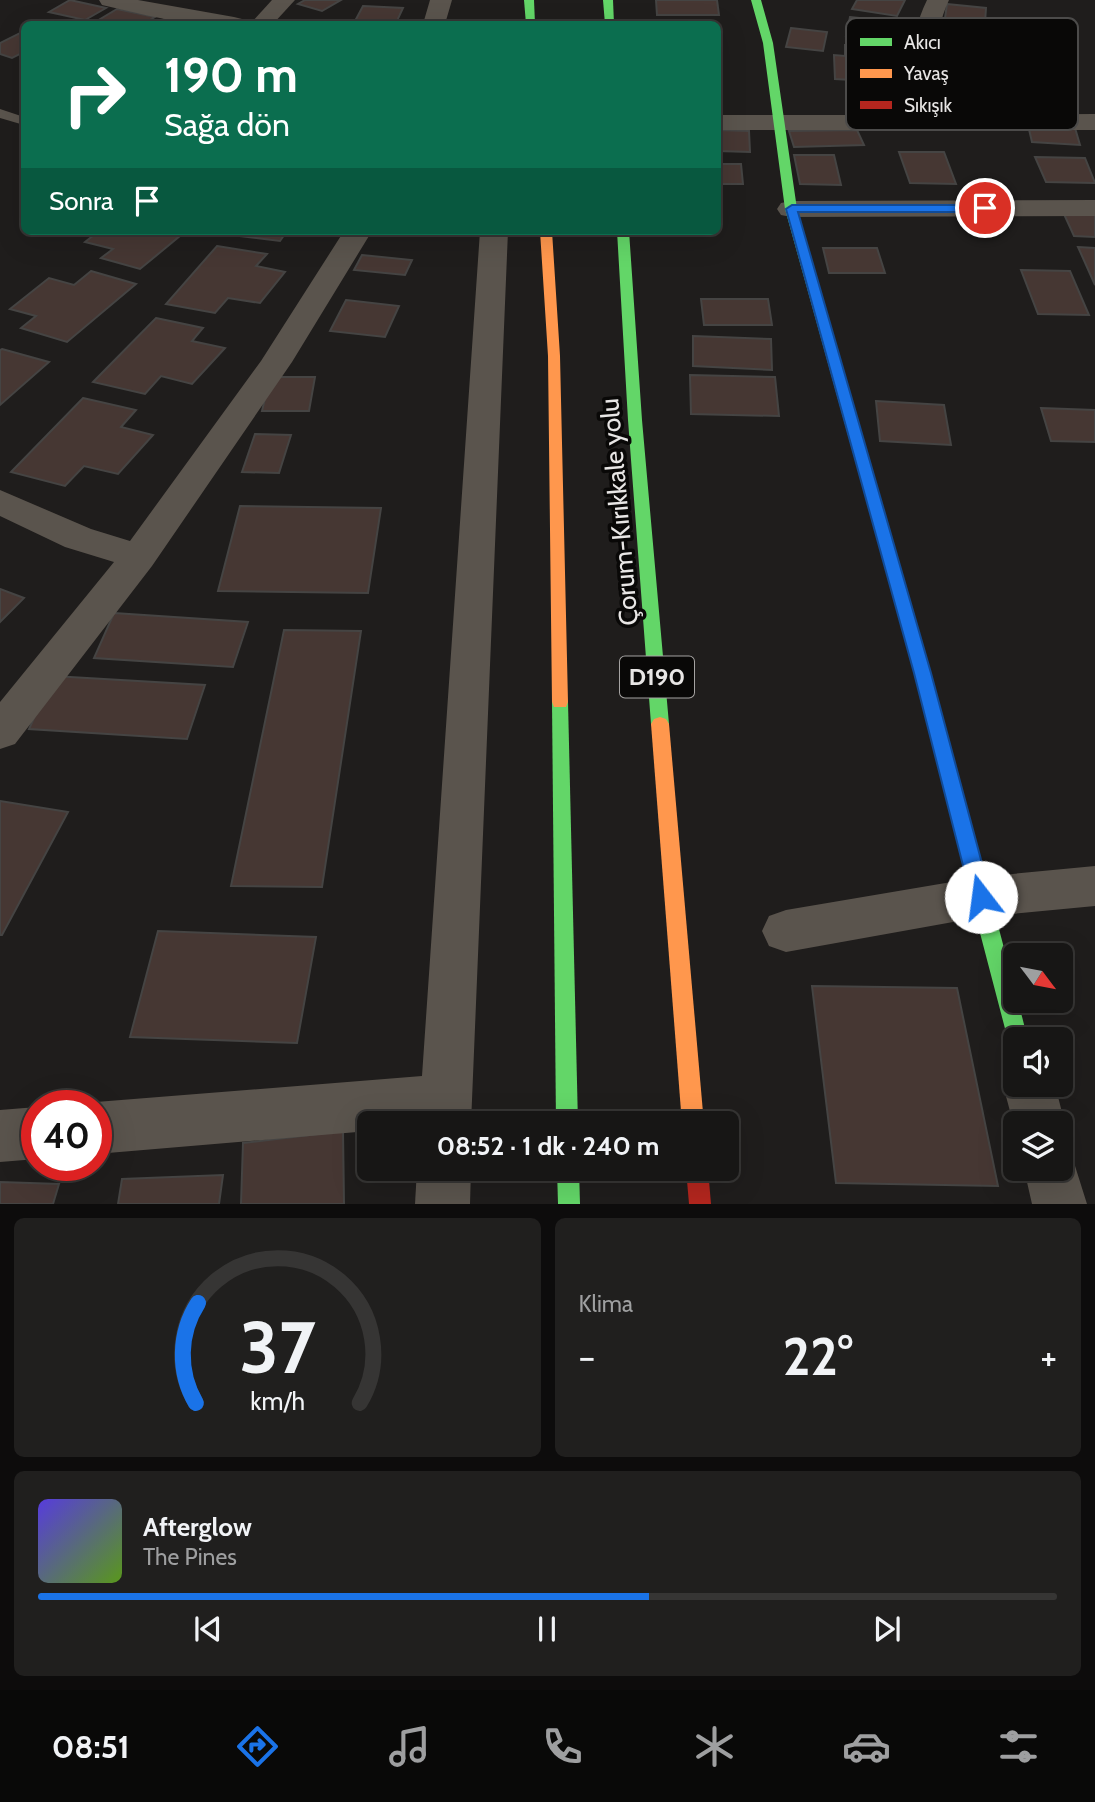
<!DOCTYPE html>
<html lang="tr">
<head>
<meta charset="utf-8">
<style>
	body { margin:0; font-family:Cabin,sans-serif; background:#201f1e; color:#f1f3f6; height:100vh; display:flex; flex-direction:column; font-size:26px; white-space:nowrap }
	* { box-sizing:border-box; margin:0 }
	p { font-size:23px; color:#9e9fa0 }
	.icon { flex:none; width:38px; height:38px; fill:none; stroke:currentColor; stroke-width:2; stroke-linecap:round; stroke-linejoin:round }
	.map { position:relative; height:1204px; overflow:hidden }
	.side { display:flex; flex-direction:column; gap:14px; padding:14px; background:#0d0c0c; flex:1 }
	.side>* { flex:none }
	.banner { position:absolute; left:21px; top:21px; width:700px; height:214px; border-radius:10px; box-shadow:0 7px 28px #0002,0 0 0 2px #363534; background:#0b6e4f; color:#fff; overflow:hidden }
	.needle { width:46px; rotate:122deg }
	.controls { position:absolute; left:1003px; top:943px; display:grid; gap:14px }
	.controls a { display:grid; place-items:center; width:70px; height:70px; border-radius:10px; background:#171615; box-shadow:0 7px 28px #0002,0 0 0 2px #363534; font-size:35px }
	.speed { position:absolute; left:21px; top:1090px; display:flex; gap:14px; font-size:35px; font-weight:700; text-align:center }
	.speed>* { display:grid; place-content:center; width:91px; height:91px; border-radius:50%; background:#171615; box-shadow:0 7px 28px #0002,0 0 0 2px #363534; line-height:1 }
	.speed .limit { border:10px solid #d22; background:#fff; color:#111 }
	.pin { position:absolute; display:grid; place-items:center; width:60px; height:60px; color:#fff; margin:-30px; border:4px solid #fff; border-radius:50%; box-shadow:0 2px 7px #0007 }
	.me { position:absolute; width:77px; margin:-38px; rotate:345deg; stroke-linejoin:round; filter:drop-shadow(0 0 5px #0008) }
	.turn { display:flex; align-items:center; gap:24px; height:147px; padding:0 28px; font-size:32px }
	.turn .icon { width:91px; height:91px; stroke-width:2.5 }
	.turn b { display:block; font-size:49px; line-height:60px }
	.then { display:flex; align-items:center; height:66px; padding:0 28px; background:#0003; gap:14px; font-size:26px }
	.big { font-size:52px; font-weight:700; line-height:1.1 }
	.side .widget { flex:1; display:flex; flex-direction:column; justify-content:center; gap:10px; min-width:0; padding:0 24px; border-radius:10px; background:#201f1e }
	.side .dial { align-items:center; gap:0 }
	.dial svg { height:182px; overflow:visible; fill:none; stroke:#363534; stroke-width:7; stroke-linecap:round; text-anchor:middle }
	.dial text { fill:#f1f3f6; stroke:none }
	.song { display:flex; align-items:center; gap:21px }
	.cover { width:84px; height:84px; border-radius:10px; background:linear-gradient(135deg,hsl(250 70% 55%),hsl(90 70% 35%)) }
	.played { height:7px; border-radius:4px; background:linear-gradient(90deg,#1a73e8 60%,#363534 60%) }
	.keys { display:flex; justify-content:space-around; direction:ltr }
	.heat { display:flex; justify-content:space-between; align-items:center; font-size:38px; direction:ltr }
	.side .tiles { flex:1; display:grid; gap:14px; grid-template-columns:1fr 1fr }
	.widget:last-child { grid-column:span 2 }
	.trip { position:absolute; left:357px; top:1111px; width:382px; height:70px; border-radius:10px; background:#171615; box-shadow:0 7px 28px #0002,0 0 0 2px #363534; font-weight:700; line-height:70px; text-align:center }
	.menu { display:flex; height:112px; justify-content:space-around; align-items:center; background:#090908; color:#9e9fa0 }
	.menu .icon { width:49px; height:49px }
	.menu .current { color:#1a73e8 }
	.menu b { font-size:32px; color:#f1f3f6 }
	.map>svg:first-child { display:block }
	.building { fill:#463733; stroke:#454443; stroke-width:2 }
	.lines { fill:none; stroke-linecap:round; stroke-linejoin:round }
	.lane { fill:#5a544d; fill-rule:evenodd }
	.street { fill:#5a544d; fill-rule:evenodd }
	.fast { fill:#63d668; fill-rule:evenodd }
	.slow { fill:#ff974d; fill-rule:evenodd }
	.jam { fill:#b3261e; fill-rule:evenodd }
	.route { fill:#1a73e8; stroke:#114b97; stroke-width:2 }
	.labels { text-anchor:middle; stroke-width:7; stroke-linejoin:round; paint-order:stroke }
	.shield { fill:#090807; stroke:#a5a3a2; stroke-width:2 }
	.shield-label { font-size:24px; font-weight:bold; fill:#e8e6e5 }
	.street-label { font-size:26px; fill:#e8e6e5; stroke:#090807 }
	.key { fill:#090807; stroke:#4c4b4a; stroke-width:2 }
	.key-label { font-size:19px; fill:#e8e6e5 }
</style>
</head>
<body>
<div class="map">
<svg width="1095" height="1204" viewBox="0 0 1095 1204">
	<rect width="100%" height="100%" fill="#1f1d1c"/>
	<g class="building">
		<polygon points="70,0 106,8 85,20 49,12"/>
		<polygon points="305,0 341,0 322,11 298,4"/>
		<polygon points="656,0 717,0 719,15 657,15"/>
		<polygon points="857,0 905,0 897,16 852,9"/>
		<polygon points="947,4 986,8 985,23 945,18"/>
		<polygon points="363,6 403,8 396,23 355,21"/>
		<polygon points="117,9 155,17 143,24 97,21"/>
		<polygon points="850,17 887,21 884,40 846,36"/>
		<polygon points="166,18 195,24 155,24"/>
		<polygon points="791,28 827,32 823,51 786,47"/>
		<polygon points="24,31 24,52 12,58 0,54 0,43"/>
		<polygon points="845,45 887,47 891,82 835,79 834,55 845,56"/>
		<polygon points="1028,125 1075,128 1080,145 1032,142"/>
		<polygon points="718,130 749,131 750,152 718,151"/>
		<polygon points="857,130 864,145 794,147 789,131"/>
		<polygon points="899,152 944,152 956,184 910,183"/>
		<polygon points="794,155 834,155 841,185 800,184"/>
		<polygon points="1035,157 1085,158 1095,183 1046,182"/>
		<polygon points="718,164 741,164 743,184 718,184"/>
		<polygon points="1063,212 1095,212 1095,237 1074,236"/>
		<polygon points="99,231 186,231 140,269 101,258 113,249 85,242"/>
		<polygon points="234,231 287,231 280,241 231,235"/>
		<polygon points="217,246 267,254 256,266 285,272 260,303 228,298 215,313 166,304"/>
		<polygon points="1078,247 1095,248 1095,285"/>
		<polygon points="823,248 877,248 885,273 829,273"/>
		<polygon points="362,255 412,260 405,275 354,270"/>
		<polygon points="1021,270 1070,271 1089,315 1038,314"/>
		<polygon points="91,271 136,284 67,342 21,328 36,316 10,309 49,278 74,285"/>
		<polygon points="701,299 768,299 772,325 704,325"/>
		<polygon points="346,300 399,306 385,337 330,331"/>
		<polygon points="156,318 203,328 192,341 225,348 192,384 161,376 145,394 93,382"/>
		<polygon points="693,336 771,339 772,370 693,366"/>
		<polygon points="2,349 49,362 0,405 0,350"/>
		<polygon points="690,375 775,377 779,416 691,414"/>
		<polygon points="270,377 315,377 309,411 262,411"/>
		<polygon points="83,398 136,410 121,427 153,435 118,474 84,466 65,486 11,472"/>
		<polygon points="876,401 944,405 951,445 880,441"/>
		<polygon points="1041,408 1095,410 1095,442 1051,441"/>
		<polygon points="255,434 291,435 279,473 242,472"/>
		<polygon points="240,506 381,508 368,593 218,591"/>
		<polygon points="0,589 24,598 0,622"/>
		<polygon points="114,613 248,622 233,667 94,658"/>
		<polygon points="284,630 361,631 322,887 231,886"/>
		<polygon points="53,676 205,685 187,739 29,729"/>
		<polygon points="0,801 68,812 2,935 0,935"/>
		<polygon points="158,931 316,937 297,1043 130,1037"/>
		<polygon points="812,986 957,988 998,1186 836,1183"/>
		<polygon points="343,1131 344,1204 241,1204 243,1143"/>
		<polygon points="223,1175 219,1204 118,1204 122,1179"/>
		<polygon points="0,1182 59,1184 53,1204 0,1204"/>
	</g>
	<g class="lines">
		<polygon class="lane" points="0,109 24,117 24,125 0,118"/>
		<g class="street">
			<path d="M99,0H138L234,17L242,19L245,24C196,29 150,16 102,5Z"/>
			<polygon points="272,0 295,0 273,24 250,24"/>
			<polygon points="430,0 452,0 445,24 423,24"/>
			<path d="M927,0H949C931,38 937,74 942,115L1095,114V130H718V115H917C913,74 908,38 927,0Z"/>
			<polygon points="1095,200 1095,216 791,217 781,215 777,209 781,203 791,201"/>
			<polygon points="344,231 372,231 292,362 152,566 15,744 0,749 0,702 114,562 65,547 0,516 0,490 91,529 130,541 261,361"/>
			<polygon points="480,231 508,231 471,1124 369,1124 369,1131 96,1154 96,1106 86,1106 96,1102 422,1076"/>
			<polygon points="1095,866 1095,906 981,917 786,952 769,946 762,931 769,916 786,910 981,877"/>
			<polygon points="1015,1066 1015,1085 1055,1085 1065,1124 1060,1136 1060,1124 1015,1124 1015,1130 1003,1085 1011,1067"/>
			<polygon points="37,1107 37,1159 0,1162 0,1110"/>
			<polygon points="1060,1146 1070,1150 1087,1204 1032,1204 1024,1169 1060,1169"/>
			<polygon points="417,1169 471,1169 470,1204 415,1204"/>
		</g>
		<g class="fast">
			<polygon points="524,0 534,0 535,24 526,24"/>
			<polygon points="603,0 613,0 614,24 605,24"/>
			<polygon points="751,0 761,0 773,43 797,209 932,679 930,683 918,683 916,679 785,209 763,43"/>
			<polygon points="617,231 629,231 642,420 669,724 666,729 654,729 651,724 628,420"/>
			<polygon points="560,695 566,697 568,702 578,1124 556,1124 552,702 554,697"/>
			<polygon points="984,902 991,904 994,910 1015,990 1015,1001 1018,1001 1028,1040 1015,1040 1015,1049 1011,1047 1008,1040 974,910 977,904"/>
			<polygon points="557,1169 579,1169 580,1204 558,1204"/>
		</g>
		<g class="slow">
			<polygon points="540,231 552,231 560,356 568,702 566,707 554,707 552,702 548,356"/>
			<polygon points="660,717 666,719 669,724 704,1124 682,1124 651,724 654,719"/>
		</g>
		<g class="jam">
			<polygon points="924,673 930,675 932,679 994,910 991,916 984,918 977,916 974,910 916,679 918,675"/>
			<polygon points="686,1169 708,1169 711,1204 689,1204"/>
		</g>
	</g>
	<polygon class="route" points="792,205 985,205 990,208 985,212 798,212 931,673 991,897 988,903 981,905 974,903 971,897 914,673 786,209"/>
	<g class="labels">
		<rect class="shield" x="620" y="656.5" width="74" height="41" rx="5"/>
		<g class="shield-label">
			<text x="657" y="685">D190</text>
		</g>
		<g class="street-label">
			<text transform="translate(619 512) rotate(-95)" y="9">Çorum-Kırıkkale yolu</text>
		</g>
	</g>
	<rect x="846" y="18" width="232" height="112" rx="10" class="key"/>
	<rect x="860" y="38" width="32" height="8" fill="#63d668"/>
	<rect x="860" y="69" width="32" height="9" fill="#ff974d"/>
	<rect x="860" y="101" width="32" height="8" fill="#b3261e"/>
	<g class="key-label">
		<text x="904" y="49">Akıcı</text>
		<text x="904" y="80">Yavaş</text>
		<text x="904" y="112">Sıkışık</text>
	</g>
</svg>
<div class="controls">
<a><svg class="needle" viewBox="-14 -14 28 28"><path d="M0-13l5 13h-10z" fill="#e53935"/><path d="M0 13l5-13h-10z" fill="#9e9fa0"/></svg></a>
<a><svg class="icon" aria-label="sound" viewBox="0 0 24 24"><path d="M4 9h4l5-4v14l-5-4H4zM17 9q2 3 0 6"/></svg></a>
<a><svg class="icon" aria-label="layers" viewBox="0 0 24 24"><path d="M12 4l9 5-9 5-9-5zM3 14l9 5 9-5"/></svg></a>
</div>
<div class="speed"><div class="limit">40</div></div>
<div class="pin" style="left:985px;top:208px;background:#d93025"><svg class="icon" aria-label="arrive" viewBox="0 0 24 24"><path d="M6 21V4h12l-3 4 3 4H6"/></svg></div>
<svg class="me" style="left:981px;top:897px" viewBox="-20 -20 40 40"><circle r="19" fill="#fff"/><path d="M0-13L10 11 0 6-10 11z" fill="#1a73e8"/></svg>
<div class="trip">08:52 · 1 dk · 240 m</div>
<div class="banner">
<div class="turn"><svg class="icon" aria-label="right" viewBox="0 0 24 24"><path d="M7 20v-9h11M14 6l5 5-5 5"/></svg><div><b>190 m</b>Sağa dön</div></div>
<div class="then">Sonra<svg class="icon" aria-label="arrive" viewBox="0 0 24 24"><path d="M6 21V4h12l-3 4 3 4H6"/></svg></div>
</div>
</div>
<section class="side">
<div class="tiles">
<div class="widget dial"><svg viewBox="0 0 100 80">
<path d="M14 69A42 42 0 1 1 86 69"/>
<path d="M14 69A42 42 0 0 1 15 25" stroke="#1a73e8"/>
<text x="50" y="56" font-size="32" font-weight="700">37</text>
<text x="50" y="72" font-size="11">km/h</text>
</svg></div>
<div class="widget"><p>Klima</p>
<div class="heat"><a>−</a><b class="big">22°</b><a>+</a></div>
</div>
<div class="widget">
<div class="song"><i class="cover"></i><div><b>Afterglow</b><p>The Pines</p></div></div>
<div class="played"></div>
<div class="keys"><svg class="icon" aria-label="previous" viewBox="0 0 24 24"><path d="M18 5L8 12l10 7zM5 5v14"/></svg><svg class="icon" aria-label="pause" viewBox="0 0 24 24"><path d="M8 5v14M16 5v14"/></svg><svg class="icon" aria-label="next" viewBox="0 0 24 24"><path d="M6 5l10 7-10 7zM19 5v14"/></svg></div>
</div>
</div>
</section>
<nav class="menu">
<b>08:51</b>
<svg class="icon current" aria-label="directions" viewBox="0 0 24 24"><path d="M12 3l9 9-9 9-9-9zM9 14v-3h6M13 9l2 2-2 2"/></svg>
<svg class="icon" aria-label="music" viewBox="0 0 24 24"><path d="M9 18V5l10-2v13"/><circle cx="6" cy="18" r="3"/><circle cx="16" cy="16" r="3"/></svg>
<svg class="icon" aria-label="phone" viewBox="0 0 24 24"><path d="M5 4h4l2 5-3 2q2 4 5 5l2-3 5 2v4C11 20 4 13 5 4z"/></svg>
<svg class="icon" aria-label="climate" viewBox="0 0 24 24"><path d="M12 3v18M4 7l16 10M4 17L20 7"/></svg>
<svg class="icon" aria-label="car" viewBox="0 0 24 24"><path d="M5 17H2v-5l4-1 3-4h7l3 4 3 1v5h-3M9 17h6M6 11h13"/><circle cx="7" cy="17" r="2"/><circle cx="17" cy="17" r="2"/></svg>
<svg class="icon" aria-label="filters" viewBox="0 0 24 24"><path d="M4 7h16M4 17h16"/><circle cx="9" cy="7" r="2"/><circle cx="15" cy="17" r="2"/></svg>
</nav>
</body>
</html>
